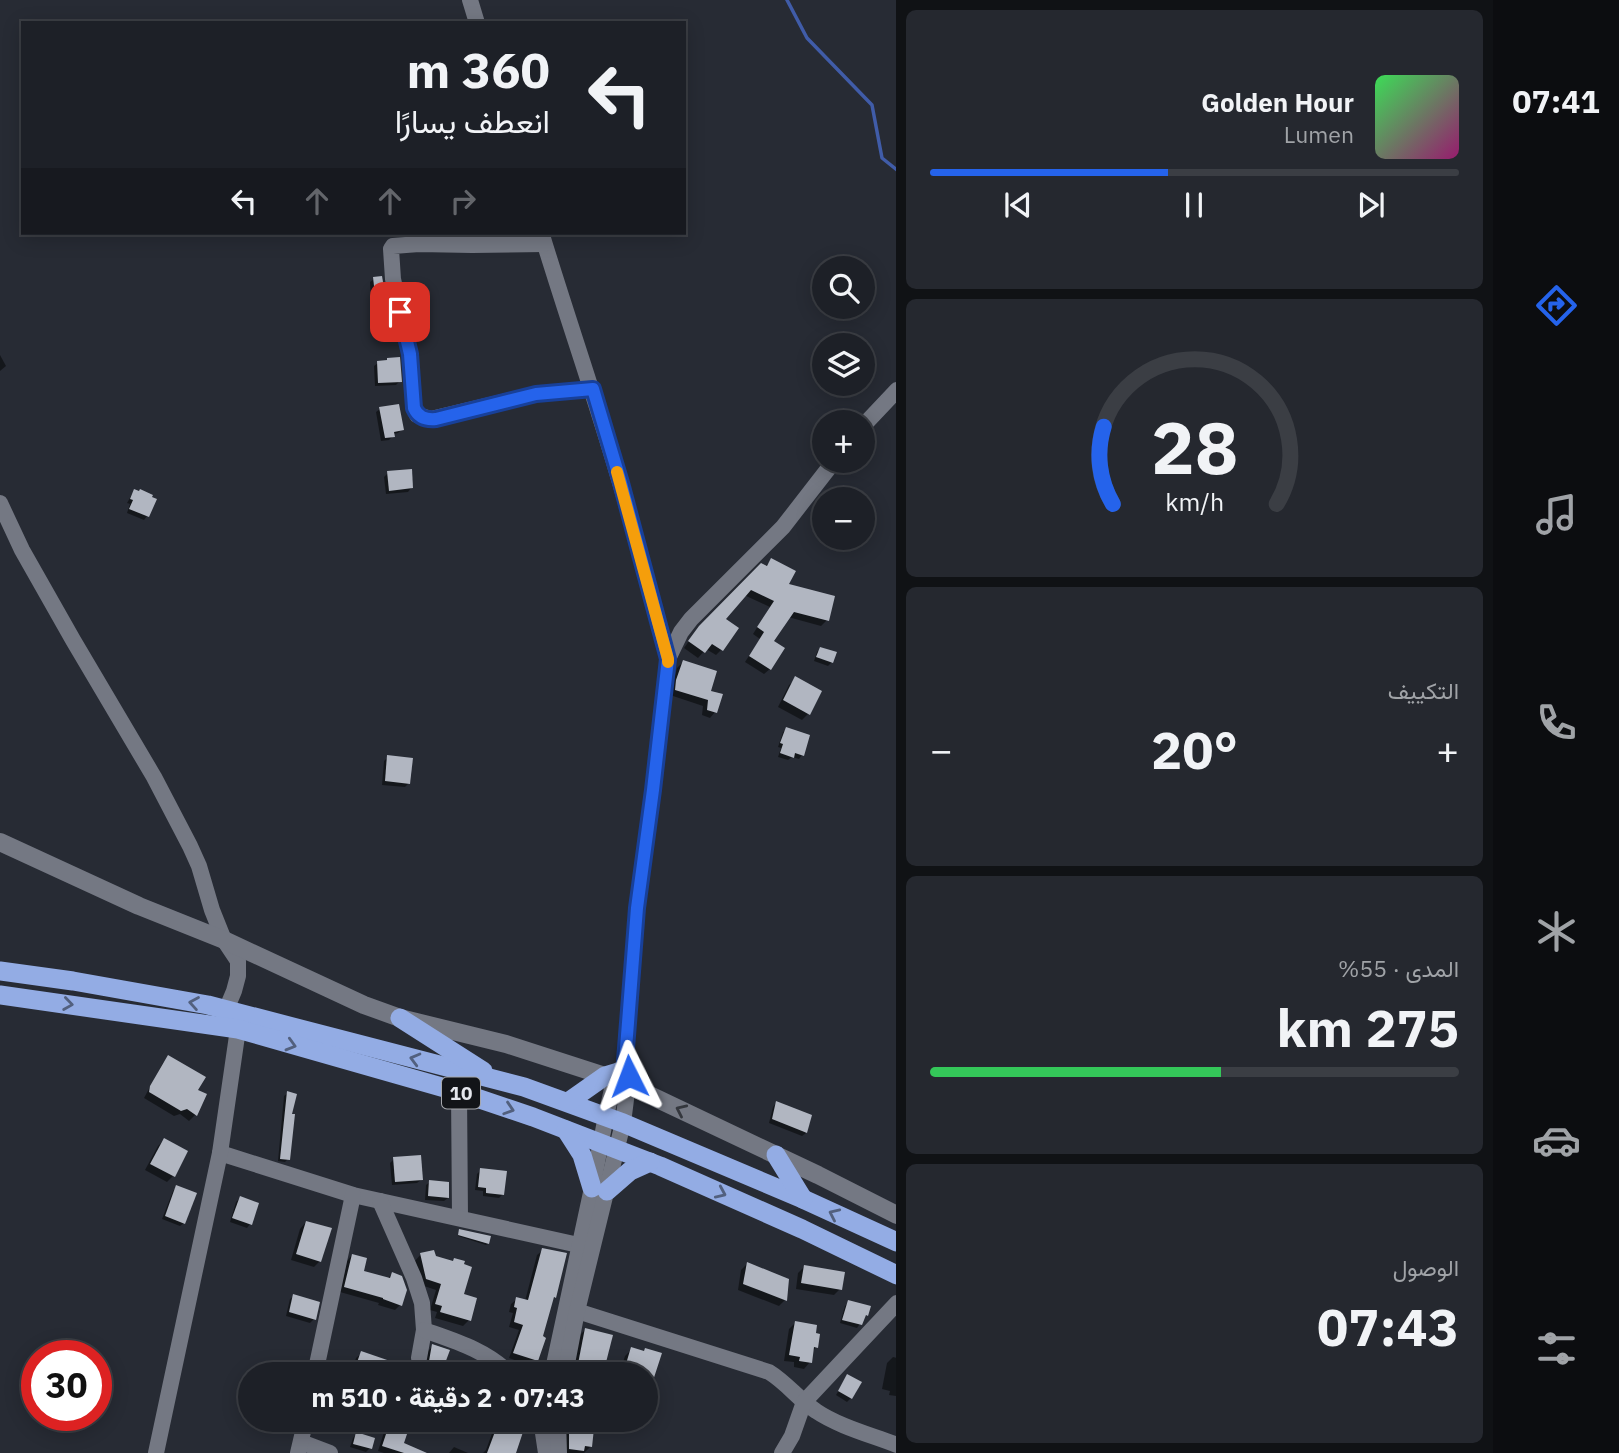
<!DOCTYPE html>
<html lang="ar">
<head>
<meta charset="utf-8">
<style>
	body { margin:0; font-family:"IBM Plex Sans",Vazirmatn,sans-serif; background:#25282f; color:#f1f3f6; direction:rtl; height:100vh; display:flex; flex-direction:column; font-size:26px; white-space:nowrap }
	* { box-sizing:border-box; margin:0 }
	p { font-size:23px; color:#a0a3a7 }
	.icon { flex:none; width:38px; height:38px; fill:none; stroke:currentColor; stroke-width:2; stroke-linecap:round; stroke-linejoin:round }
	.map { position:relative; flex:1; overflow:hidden; direction:ltr }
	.drawer { display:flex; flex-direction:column; gap:10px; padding:10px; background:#101215; width:597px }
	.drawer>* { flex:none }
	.top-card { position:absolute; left:21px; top:21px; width:665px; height:214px; border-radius:0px; box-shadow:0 4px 18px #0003,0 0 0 2px #3b3e44; direction:rtl; background:#1d2027; color:#f1f3f6; overflow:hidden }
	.buttons { position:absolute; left:812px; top:256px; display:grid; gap:14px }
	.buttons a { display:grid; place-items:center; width:63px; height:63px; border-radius:50%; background:#1d2027; box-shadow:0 4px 18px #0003,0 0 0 2px #3b3e44; font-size:35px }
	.speed { position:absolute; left:21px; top:1340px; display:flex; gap:14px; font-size:35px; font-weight:700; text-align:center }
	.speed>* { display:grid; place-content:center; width:91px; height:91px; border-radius:50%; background:#1d2027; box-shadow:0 4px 18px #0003,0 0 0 2px #3b3e44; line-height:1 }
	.speed .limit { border:10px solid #d22; background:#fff; color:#111 }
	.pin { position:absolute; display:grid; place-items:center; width:60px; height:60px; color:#fff; margin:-30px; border-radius:14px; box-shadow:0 4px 10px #0006 }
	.me { position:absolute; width:77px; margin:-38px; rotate:357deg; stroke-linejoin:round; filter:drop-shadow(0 0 5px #0008) }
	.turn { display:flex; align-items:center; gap:24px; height:147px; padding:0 21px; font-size:32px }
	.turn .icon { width:91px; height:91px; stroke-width:2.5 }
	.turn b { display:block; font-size:49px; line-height:60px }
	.lanes { display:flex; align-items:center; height:66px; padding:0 21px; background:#0003; justify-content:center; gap:35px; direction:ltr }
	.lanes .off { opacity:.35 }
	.big { font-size:52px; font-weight:800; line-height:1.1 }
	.drawer .widget { flex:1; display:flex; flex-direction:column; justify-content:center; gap:10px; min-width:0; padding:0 24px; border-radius:10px; background:#25282f }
	.drawer .dial { align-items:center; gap:0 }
	.dial svg { height:182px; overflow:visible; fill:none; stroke:#3b3e44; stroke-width:7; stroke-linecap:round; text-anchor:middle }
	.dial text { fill:#f1f3f6; stroke:none }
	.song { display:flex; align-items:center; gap:21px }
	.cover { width:84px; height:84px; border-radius:10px; background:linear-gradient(135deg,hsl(130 70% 55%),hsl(320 70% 35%)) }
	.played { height:7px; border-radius:4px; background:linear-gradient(90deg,#2563eb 45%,#3b3e44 45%) }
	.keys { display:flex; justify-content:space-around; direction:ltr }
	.heat { display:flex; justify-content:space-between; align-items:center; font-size:38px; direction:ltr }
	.charge { height:10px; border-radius:5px; background:linear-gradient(90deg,#34c759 55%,#3b3e44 0) }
	.trip { position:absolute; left:238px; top:1362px; width:420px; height:70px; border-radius:35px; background:#1d2027; box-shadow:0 4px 18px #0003,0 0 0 2px #3b3e44; font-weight:800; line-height:70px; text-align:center; direction:rtl }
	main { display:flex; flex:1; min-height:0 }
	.dock { display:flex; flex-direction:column; width:126px; justify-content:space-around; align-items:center; background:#0c0d10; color:#a0a3a7 }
	.dock .icon { width:49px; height:49px }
	.dock .active { color:#2563eb }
	.dock b { font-size:32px; color:#f1f3f6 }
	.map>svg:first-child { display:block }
	.shadow { fill:#0007 }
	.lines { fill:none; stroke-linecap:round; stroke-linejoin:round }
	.stream { stroke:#405ca8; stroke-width:3.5 }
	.building { fill:#b1b6c1 }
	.minor { stroke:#747883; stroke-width:16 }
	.tertiary { stroke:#747883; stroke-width:18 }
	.trunk { stroke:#93ace4; stroke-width:19 }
	.oneway { stroke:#52607e }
	.oneway2 { stroke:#34373d }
	.route-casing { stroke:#184099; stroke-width:18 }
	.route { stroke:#2563eb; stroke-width:12 }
	.slow { stroke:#f59e0b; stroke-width:12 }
	.labels { text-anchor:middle; stroke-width:7; stroke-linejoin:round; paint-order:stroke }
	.shield { fill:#121418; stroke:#a6a8ad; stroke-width:2 }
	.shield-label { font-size:19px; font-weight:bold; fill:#e5e7ed }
</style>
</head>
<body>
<main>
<nav class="dock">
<b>07:41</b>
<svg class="icon active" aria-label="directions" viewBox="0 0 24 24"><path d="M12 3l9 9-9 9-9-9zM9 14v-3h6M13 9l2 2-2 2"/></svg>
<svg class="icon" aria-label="music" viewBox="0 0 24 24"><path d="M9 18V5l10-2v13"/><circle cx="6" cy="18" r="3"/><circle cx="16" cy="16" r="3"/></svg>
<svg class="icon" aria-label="phone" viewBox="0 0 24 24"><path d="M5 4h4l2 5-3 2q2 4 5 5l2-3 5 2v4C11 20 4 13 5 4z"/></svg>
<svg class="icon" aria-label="climate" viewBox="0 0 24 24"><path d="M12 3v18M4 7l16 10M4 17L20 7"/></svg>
<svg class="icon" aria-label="car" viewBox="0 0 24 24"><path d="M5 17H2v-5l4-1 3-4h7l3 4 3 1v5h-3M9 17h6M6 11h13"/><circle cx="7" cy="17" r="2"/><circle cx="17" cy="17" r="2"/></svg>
<svg class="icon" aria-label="filters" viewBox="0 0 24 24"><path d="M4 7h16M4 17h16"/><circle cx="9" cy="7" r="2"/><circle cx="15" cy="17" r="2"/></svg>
</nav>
<section class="drawer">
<div class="widget">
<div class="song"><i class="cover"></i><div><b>Golden Hour</b><p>Lumen</p></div></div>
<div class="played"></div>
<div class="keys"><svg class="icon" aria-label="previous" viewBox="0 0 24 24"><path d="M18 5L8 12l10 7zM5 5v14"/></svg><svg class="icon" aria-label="pause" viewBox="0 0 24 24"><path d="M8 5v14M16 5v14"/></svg><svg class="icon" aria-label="next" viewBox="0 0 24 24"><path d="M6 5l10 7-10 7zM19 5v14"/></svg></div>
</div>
<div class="widget dial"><svg viewBox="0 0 100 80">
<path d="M14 69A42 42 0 1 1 86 69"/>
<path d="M14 69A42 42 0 0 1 10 35" stroke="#2563eb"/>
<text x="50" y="56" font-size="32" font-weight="700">28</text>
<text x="50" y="72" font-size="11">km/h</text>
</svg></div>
<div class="widget"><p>التكييف</p>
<div class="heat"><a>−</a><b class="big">20°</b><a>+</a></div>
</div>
<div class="widget"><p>المدى · 55%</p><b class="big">275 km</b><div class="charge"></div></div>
<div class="widget"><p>الوصول</p><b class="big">07:43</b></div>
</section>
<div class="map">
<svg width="897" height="1453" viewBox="0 0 897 1453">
	<rect width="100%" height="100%" fill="#272b34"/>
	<g class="shadow">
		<polygon points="374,279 383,293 379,297 371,298 370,282"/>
		<polygon points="0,355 6,366 0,371"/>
		<polygon points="388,359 400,381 396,385 375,386 374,366 378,363 385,362"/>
		<polygon points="380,409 402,429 398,433 393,434 393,436 389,440 381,441 376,412"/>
		<polygon points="388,473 411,488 408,492 386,494 384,477"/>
		<polygon points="134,491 147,516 144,520 127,513 130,504 127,503"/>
		<polygon points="771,561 786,585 827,620 821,626 788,617 772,642 770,669 764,674 745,662 760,639 753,634 770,607 744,595 723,619 722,649 716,655 706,649 698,658 684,648 694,634"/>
		<polygon points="820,649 832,662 828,666 814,661 817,652"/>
		<polygon points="683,662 708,692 715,712 710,718 702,715 703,706 670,695 677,668"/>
		<polygon points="796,679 808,714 802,720 778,707 789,685"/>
		<polygon points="787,729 802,755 799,759 792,757 788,760 778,757 781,748 778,747 783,732"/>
		<polygon points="388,757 409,783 405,787 382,785 384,761"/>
		<polygon points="169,1057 196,1091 195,1115 189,1121 180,1114 174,1116 144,1098 163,1063"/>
		<polygon points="288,1093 290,1115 288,1159 285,1162 278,1161 284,1096"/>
		<polygon points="776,1103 806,1133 802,1136 769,1123 773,1107"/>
		<polygon points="164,1140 173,1176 167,1182 145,1170 158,1146"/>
		<polygon points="394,1159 421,1180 417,1183 392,1185 390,1163"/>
		<polygon points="481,1170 503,1194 499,1198 483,1196 483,1191 475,1190 477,1174"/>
		<polygon points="430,1182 448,1198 444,1201 425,1200 426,1185"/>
		<polygon points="177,1187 184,1223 180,1226 162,1219 173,1191"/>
		<polygon points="240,1198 250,1224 247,1228 230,1222 236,1202"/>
		<polygon points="306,1222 320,1261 314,1267 291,1260 300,1229"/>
		<polygon points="459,1233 488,1244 486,1245 458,1236"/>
		<polygon points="543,1250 555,1297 551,1301 541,1337 544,1339 536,1361 531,1366 509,1358 519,1330 509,1327 513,1313 509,1312 511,1304 517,1299 525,1301 537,1255"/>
		<polygon points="421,1254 434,1258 462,1296 469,1320 463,1326 435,1318 437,1312 430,1310 436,1290 421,1285 415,1261"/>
		<polygon points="352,1255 361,1272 387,1279 392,1274 400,1305 395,1310 378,1305 379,1303 340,1292 347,1261"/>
		<polygon points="747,1264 785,1300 779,1306 738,1290 741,1270"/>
		<polygon points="804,1267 840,1289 834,1295 796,1289 798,1273"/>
		<polygon points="294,1296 314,1319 310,1323 286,1316 290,1299"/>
		<polygon points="849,1302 869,1308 866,1315 857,1328 840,1323 845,1306"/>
		<polygon points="795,1323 816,1347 812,1352 810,1362 804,1369 794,1367 794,1362 784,1361 789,1329"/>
		<polygon points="585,1330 602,1372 610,1374 571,1374 578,1337"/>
		<polygon points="433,1346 441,1369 453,1374 410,1374 415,1369 423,1370 428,1351"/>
		<polygon points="632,1349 642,1352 645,1350 650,1385 646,1389 646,1374 619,1374 625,1356"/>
		<polygon points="362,1353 388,1374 351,1374 356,1358"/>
		<polygon points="893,1357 897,1358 897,1396 889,1395 890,1391 882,1389 887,1363"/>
		<polygon points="848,1376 851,1398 847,1402 836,1395"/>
		<polygon points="368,1419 410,1419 402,1444 425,1453 384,1453 378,1451 386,1426"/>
		<polygon points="562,1419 638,1419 630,1429 593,1420 591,1446 584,1453 563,1453"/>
		<polygon points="499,1423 515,1453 483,1453 486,1450 494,1428"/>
		<polygon points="356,1434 370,1448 366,1452 350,1447 353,1438"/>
		<polygon points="454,1447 468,1453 449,1453"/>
	</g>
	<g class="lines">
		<polyline class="stream" points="787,0 807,38 872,105 882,158 897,170"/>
	</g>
	<g class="building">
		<polygon points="382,276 385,294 375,295 373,277"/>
		<polygon points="400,357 402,382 378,383 377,361 387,360 387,358"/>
		<polygon points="399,404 404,430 394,432 395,437 385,438 379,407"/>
		<polygon points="412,469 413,488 389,491 387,471"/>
		<polygon points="134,489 139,491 140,489 153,495 152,497 157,499 149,517 129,509 133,500 130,499"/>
		<polygon points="771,558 796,571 789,584 835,596 829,621 794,612 774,641 785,648 771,670 749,656 764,632 757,627 774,601 751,590 726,619 739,628 723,651 712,644 705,653 688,641 699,626 761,563 767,566"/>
		<polygon points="820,647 837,652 833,663 816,657"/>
		<polygon points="683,660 717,671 711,691 723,694 717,713 707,710 708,700 675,690 676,680"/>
		<polygon points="795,676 822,691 810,715 783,700"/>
		<polygon points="786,727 810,735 804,756 795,753 794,758 780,753 783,744 780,743"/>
		<polygon points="387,755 413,758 410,784 385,781"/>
		<polygon points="168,1055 206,1077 198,1090 207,1094 197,1116 187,1109 181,1111 149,1092 150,1086"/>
		<polygon points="287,1091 297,1094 292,1114 295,1114 290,1160 280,1159"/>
		<polygon points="776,1101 812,1115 807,1133 772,1119"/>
		<polygon points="164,1138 188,1151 175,1177 150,1164"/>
		<polygon points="421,1155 423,1180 395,1182 393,1157"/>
		<polygon points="480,1168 507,1171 504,1195 486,1193 486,1188 478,1187"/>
		<polygon points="429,1180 449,1182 449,1198 428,1196"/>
		<polygon points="176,1185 197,1193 185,1224 165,1216"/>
		<polygon points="240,1196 259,1203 252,1225 232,1218"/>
		<polygon points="306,1221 332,1228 321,1262 296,1254"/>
		<polygon points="459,1229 491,1236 489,1244 458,1235"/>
		<polygon points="542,1248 567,1253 556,1298 554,1297 543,1336 546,1338 538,1361 513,1353 523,1325 514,1322 517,1308 514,1307 516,1297 528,1300"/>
		<polygon points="434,1250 436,1256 453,1261 454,1258 465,1261 464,1264 472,1267 464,1294 477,1298 471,1321 440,1312 442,1306 435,1304 441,1284 426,1279 420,1253"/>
		<polygon points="352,1254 367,1258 364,1271 390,1278 392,1272 402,1276 407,1290 402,1306 383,1299 383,1298 344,1287"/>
		<polygon points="747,1262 789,1279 787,1301 743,1284"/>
		<polygon points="804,1265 845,1272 842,1290 801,1283"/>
		<polygon points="293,1294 320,1302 316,1320 289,1312"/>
		<polygon points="848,1300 871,1306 868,1316 866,1315 862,1325 842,1320"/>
		<polygon points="795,1321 817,1325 816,1333 820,1334 818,1348 814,1347 812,1363 799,1361 800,1357 789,1355"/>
		<polygon points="585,1328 613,1335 603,1374 576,1374"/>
		<polygon points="432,1344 450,1350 441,1374 418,1374 420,1368 427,1365 429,1361"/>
		<polygon points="631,1347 644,1351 645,1348 662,1353 648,1396 646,1396 646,1374 623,1374"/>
		<polygon points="361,1351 393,1362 389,1374 353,1374"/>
		<polygon points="847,1374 862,1382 852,1399 838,1391"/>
		<polygon points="391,1419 412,1419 404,1443 427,1453 404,1453 382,1446"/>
		<polygon points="569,1419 595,1419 592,1447 585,1446 584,1451 569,1449"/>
		<polygon points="499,1421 524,1429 516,1453 487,1453"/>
		<polygon points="356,1432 375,1438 372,1449 353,1444"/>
	</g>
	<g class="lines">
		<g class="minor">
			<polyline points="470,0 477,23"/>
			<path d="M542,235C567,317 595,397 619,479C637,538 651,599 668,659"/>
			<polyline points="544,244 472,245 419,244 393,246 391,249 393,279 410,354 414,408 417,415 431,419 536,394 593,389"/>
			<polyline points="863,426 897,390"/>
			<polyline points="0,503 22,550 73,640 154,777 190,846 199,866 212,910 224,940 238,961 238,976 234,991 226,1010"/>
			<polyline points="459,1092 460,1218"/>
			<polyline points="220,1153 353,1195 592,1248"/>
			<polyline points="380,1201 414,1278 422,1303 424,1330 419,1358"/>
			<path d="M577,1311L769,1372C787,1383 799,1400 816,1411C838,1426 871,1435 897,1445"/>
			<path d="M424,1330C455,1341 486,1350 510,1374"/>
			<polyline points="315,1374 353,1195"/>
			<polyline points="552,1374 592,1188 606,1116 614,1080 620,1069"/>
			<polyline points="565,1374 577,1311 623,1123 629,1076 625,1061 637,908 653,790 668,659 681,632 691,619 783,527 835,460"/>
			<polyline points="544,1419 543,1433 546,1453"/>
			<polyline points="558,1419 559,1453"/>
			<polyline points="301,1442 330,1453"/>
			<polyline points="156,1453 220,1153 238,1029"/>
			<polyline points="298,1453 306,1419"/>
			<polyline points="782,1453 792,1436 804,1402 897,1303"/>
		</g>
		<polyline class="tertiary" points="0,842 139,906 224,940 364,1005 400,1018 506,1044 605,1076 643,1092 818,1175 897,1215"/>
		<g class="trunk">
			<polyline points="0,971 73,981 208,1005 524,1087 623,1123 803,1199 897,1242"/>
			<polyline points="0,995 238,1029 459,1092 533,1117 660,1166 802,1229 897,1275"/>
			<polyline points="400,1018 483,1071"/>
			<polyline points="568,1102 605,1076 618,1072"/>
			<polyline points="566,1130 582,1155 592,1188"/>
			<polyline points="776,1155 803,1199"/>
			<polyline points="607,1191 630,1171 650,1162"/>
		</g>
	</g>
	<defs><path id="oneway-chevron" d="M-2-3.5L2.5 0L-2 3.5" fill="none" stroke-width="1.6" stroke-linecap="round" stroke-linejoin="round" transform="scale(1.75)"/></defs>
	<g class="oneway">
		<use href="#oneway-chevron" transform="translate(194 1003) rotate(-170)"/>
		<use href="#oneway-chevron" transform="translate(68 1004) rotate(8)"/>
		<use href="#oneway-chevron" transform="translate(291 1045) rotate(16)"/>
		<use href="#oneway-chevron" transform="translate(415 1059) rotate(-165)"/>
		<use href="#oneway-chevron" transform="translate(509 1109) rotate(18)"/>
		<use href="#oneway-chevron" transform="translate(721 1193) rotate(24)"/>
		<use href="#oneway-chevron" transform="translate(834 1214) rotate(-155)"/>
	</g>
	<use class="oneway2" href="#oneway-chevron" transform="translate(681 1110) rotate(-155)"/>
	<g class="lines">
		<g class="route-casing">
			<path id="route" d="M400,312L410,354L414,408C418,417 425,420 436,419L536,394L593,389L621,483L668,659L653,790L637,908L625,1061L629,1076"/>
		</g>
		<use href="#route" class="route"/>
		<polyline class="slow" points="617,472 668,659 668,662"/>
	</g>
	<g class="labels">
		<rect class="shield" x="442" y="1077.5" width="38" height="31" rx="5"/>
		<g class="shield-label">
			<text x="461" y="1100">10</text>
		</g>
	</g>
</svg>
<div class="buttons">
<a><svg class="icon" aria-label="search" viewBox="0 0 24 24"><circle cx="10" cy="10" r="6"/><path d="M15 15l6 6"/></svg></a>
<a><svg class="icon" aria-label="layers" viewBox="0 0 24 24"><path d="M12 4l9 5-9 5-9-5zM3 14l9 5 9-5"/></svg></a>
<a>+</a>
<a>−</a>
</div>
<div class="speed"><div class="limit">30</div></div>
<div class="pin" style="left:400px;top:312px;background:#d93025"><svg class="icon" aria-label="arrive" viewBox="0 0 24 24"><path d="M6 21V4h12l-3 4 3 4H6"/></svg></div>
<svg class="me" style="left:629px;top:1076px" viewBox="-20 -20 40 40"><path d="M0-17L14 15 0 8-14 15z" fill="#2563eb" stroke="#fff" stroke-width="4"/></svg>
<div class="trip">07:43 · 2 دقيقة · 510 m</div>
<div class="top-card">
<div class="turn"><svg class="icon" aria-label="left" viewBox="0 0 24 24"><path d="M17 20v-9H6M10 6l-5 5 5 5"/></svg><div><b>360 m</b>انعطف يسارًا</div></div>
<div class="lanes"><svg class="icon" aria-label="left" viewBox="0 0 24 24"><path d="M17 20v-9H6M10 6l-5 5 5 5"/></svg><svg class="icon off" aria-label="ahead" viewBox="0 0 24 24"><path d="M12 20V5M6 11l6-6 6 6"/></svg><svg class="icon off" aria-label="ahead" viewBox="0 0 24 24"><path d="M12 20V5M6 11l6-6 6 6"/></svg><svg class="icon off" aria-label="right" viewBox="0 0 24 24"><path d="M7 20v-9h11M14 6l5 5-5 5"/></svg></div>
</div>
</div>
</main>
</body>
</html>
